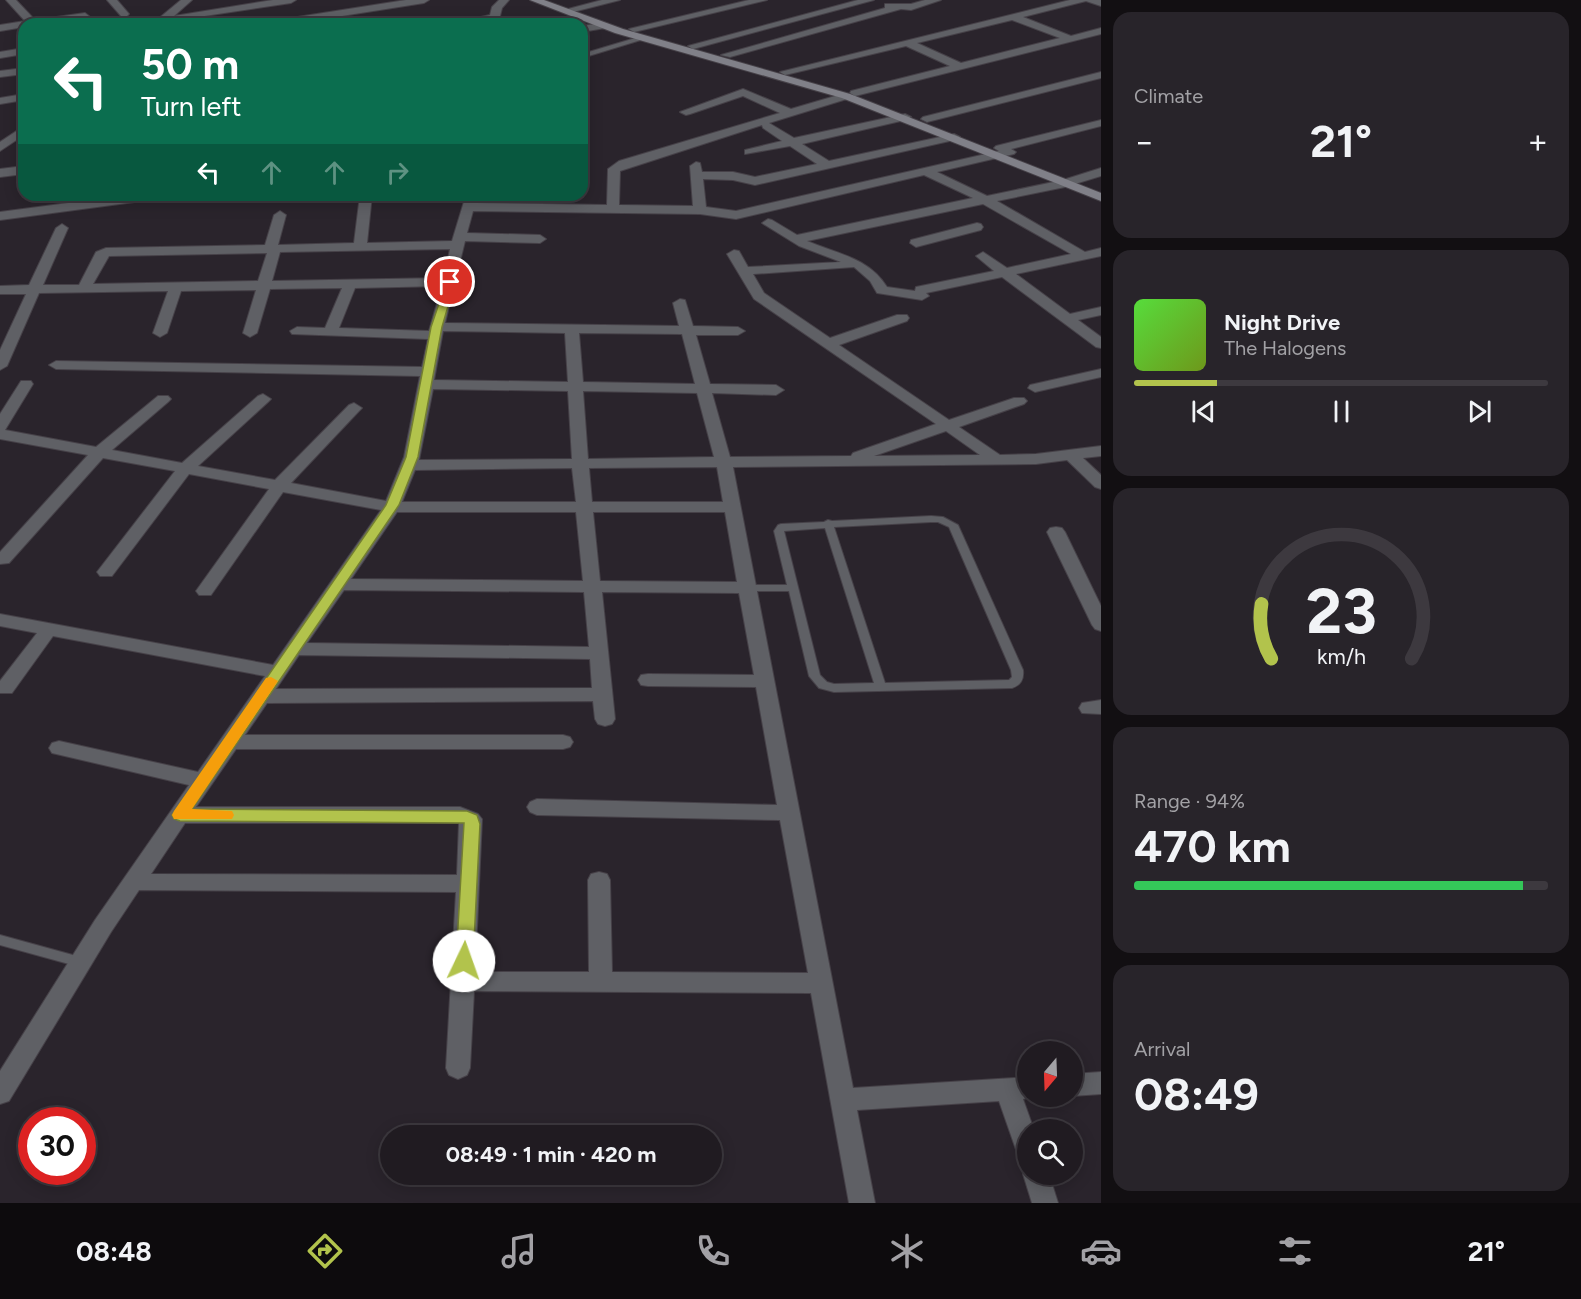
<!DOCTYPE html>
<html lang="en">
<head>
<meta charset="utf-8">
<style>
	body { margin:0; font-family:Figtree,sans-serif; background:#28242a; color:#f1f3f6; height:100vh; display:flex; flex-direction:column; font-size:22px; white-space:nowrap }
	* { box-sizing:border-box; margin:0 }
	p { font-size:20px; color:#a2a1a5 }
	.icon { flex:none; width:33px; height:33px; fill:none; stroke:currentColor; stroke-width:2; stroke-linecap:round; stroke-linejoin:round }
	.map { position:relative; flex:1; overflow:hidden }
	.sheet { display:flex; flex-direction:column; gap:12px; padding:12px; background:#120f12; width:480px }
	.sheet>* { flex:none }
	.hud { position:absolute; left:18px; top:18px; width:570px; height:183px; border-radius:18px; box-shadow:0 3px 15px #0003,0 0 0 2px #3d393f; background:#0b6e4f; color:#fff; overflow:hidden }
	.needle { width:39px; rotate:199deg }
	.fabs { position:absolute; left:1017px; top:1041px; display:grid; gap:12px }
	.fabs a { display:grid; place-items:center; width:66px; height:66px; border-radius:50%; background:#201b21; box-shadow:0 3px 15px #0003,0 0 0 2px #3d393f; font-size:30px }
	.speed { position:absolute; left:18px; top:1107px; display:flex; gap:12px; font-size:30px; font-weight:700; text-align:center }
	.speed>* { display:grid; place-content:center; width:78px; height:78px; border-radius:50%; background:#201b21; box-shadow:0 3px 15px #0003,0 0 0 2px #3d393f; line-height:1 }
	.speed .limit { border:9px solid #d22; background:#fff; color:#111 }
	.pin { position:absolute; display:grid; place-items:center; width:51px; height:51px; color:#fff; margin:-26px; border:3px solid #fff; border-radius:50%; box-shadow:0 2px 6px #0007 }
	.me { position:absolute; width:66px; margin:-33px; rotate:3deg; stroke-linejoin:round; filter:drop-shadow(0 0 4px #0008) }
	.turn { display:flex; align-items:center; gap:21px; height:126px; padding:0 24px; font-size:27px }
	.turn .icon { width:78px; height:78px; stroke-width:2.5 }
	.turn b { display:block; font-size:42px; line-height:51px }
	.lanes { display:flex; align-items:center; height:57px; padding:0 24px; background:#0003; justify-content:center; gap:30px; direction:ltr }
	.lanes .off { opacity:.35 }
	.big { font-size:45px; font-weight:700; line-height:1.1 }
	.sheet .card { flex:1; display:flex; flex-direction:column; justify-content:center; gap:9px; min-width:0; padding:0 21px; border-radius:18px; background:#28242a }
	.sheet .dial { align-items:center; gap:0 }
	.dial svg { height:156px; overflow:visible; fill:none; stroke:#3d393f; stroke-width:7; stroke-linecap:round; text-anchor:middle }
	.dial text { fill:#f1f3f6; stroke:none }
	.song { display:flex; align-items:center; gap:18px }
	.cover { width:72px; height:72px; border-radius:9px; background:linear-gradient(135deg,hsl(110 70% 55%),hsl(80 70% 35%)) }
	.played { height:6px; border-radius:3px; background:linear-gradient(90deg,#b2c34c 20%,#3d393f 20%) }
	.keys { display:flex; justify-content:space-around; direction:ltr }
	.heat { display:flex; justify-content:space-between; align-items:center; font-size:33px; direction:ltr }
	.charge { height:9px; border-radius:4px; background:linear-gradient(90deg,#34c759 94%,#3d393f 0) }
	.trip { position:absolute; left:380px; top:1125px; width:342px; height:60px; border-radius:30px; background:#201b21; box-shadow:0 3px 15px #0003,0 0 0 2px #3d393f; font-weight:700; line-height:60px; text-align:center }
	.dock { display:flex; height:96px; justify-content:space-around; align-items:center; background:#0d0b0d; color:#a2a1a5 }
	.dock .icon { width:42px; height:42px }
	.dock .current { color:#b2c34c }
	.dock b { font-size:27px; color:#f1f3f6 }
	main { display:flex; flex:1; min-height:0 }
	.map>svg:first-child { display:block }
	.lines { fill:none; stroke-linecap:round; stroke-linejoin:round }
	.lane-casing { stroke:#464148; stroke-width:2 }
	.street-casing { stroke:#464148; stroke-width:2 }
	.secondary-casing { stroke:#464148; stroke-width:2 }
	.lane { fill:#5f6065; fill-rule:evenodd }
	.street { fill:#5f6065; fill-rule:evenodd }
	.secondary { fill:#808088; fill-rule:evenodd }
	.route { fill:#b2c34c; stroke:#747f31; stroke-width:1.5 }
	.slow { fill:#f59e0b }
</style>
</head>
<body>
<main>
<div class="map">
<svg width="1101" height="1203" viewBox="0 0 1101 1203">
	<rect width="100%" height="100%" fill="#2a242c"/>
	<g class="lines">
		<g class="lane-casing">
			<g id="lane">
				<polygon points="642,36 645,38 644,39 582,58 582,54"/>
				<path d="M931,516L943,517L958,525L1023,670C1024,679 1021,685 1012,688L834,692L819,688L809,676L789,591H747L742,588L747,585H787L774,531L778,525L781,524L824,522L828,520L832,521ZM931,522H938L949,527L1011,670L1012,677L1009,680L885,683L834,527ZM825,528L874,683L834,684L827,682L820,675L784,531Z"/>
				<polygon points="0,935 80,957 85,958 87,962 85,966 80,967 0,945"/>
			</g>
		</g>
		<g class="street-casing">
			<g id="street">
				<polygon points="6,0 16,0 35,20 85,13 99,24 88,24 83,19 47,24 24,24 24,27 0,31 0,25 25,21"/>
				<polygon points="107,0 117,0 129,14 127,16 121,16"/>
				<polygon points="181,0 192,0 174,16 273,0 296,0 291,3 158,23 158,19"/>
				<polygon points="406,0 429,0 424,3 291,24 267,24 272,21"/>
				<polygon points="499,0 509,0 502,8 498,24 488,24 489,21 449,24 490,15 492,7"/>
				<polygon points="602,0 620,0 573,12 568,9"/>
				<polygon points="749,0 767,0 634,32 629,29"/>
				<polygon points="858,0 874,0 693,49 688,46"/>
				<polygon points="925,0 941,0 911,10 901,9 730,57 721,55 885,8 885,4 911,4"/>
				<path d="M1070,0H1101V6L1086,1L1023,17L1071,36L1101,28V34L855,96L850,93L851,91L950,66L906,46L785,75L780,72ZM1012,20L1060,38L961,63L917,43Z"/>
				<polygon points="602,23 605,24 605,28 582,32 582,26"/>
				<polygon points="24,48 24,54 0,58 0,52"/>
				<polygon points="24,68 24,74 0,77 0,71"/>
				<polygon points="1101,72 1101,78 927,122 921,119 923,117"/>
				<path d="M743,89L791,109L842,94H850V98L769,123L794,138L905,114L911,117L905,120L802,144L829,161L954,134L960,137L954,140L755,185L733,180L703,179L706,207L736,211L999,151L994,148L996,146L1101,120V126L1011,149L1016,152L1014,154L937,172L987,196L1063,180L1101,168V176L1065,187L997,201L1085,252L1101,248V256L1016,274L1070,314L1101,307V315L1078,320L1101,337V348L1096,347L1002,277L926,293L929,296L922,300L877,293L870,281L854,267L753,274L764,293L830,338L897,315H907L909,318L907,321L839,345L949,420L1014,398H1024L1027,401L1024,404L959,427L1000,455L1036,454L1101,446V456L1083,458L1101,475V489L1095,487L1067,460L1036,464L733,467L853,1088L1028,1077V1096H1034L1023,1099L1034,1130H1028V1161L1019,1158L999,1101L857,1110L875,1203H849L811,993L474,991L470,1068L467,1075L458,1079L449,1075L446,1068L456,892L139,890L111,932L9,1101L0,1104V1071L95,920L189,785L52,753L49,748L52,743L59,741L198,772L265,676L53,636L12,693H0V681L37,633L0,626V614L273,665L381,510L283,492L211,595H199L196,591L269,489L189,474L112,576H100L97,572L175,471L103,458L9,563L0,564V552L88,455L0,439V414L21,381H31L33,384L5,430L96,447L158,396H168L171,399L168,402L112,450L182,463L258,396L263,394L271,399L268,402L198,466L275,480L349,405L354,403L362,408L359,411L291,483L386,501L404,457L420,376L56,369L49,365L56,361L422,367L428,339L292,334L290,331L297,327L325,328L342,288L270,289L257,333L250,337L243,333L256,290L181,291L167,333L160,337L153,333L168,291L39,293L7,366L0,370V350L26,294H0V286L29,285L56,228L62,224L68,228L43,285H79L96,252L106,248L265,245L274,215L280,211L286,215L278,245L354,243L360,195H372L367,243L452,241L466,195H478L476,203L607,205L608,169L619,161L780,113L743,96L690,114L686,115L680,112ZM762,125L763,128L782,141L745,150V154L790,146L817,164L755,177L733,172H702L700,163L696,162L690,166L693,206L619,205L620,171ZM924,175L973,198L797,235L772,220L768,219L762,223L799,246L841,262L748,267L739,251L734,250L727,254L754,299L936,424L853,453L851,456L730,457L712,393L776,395L784,390L776,385L710,384L696,335H738L745,331L738,327L693,326L685,300L680,299L673,303L679,326L445,323L465,241L540,243L546,239L540,235L467,233L473,211L700,214L736,219ZM983,204L1071,254L1007,268L983,252L976,256L994,271L916,287L915,291L887,287C868,257 837,254 807,241ZM450,249L444,278L272,281L280,252ZM267,253L258,281L93,284L109,256ZM442,286L429,331L339,328L355,288ZM443,331L565,333L568,382L434,380ZM579,333L682,334L695,384L583,382ZM433,389L568,391L572,459L419,460ZM583,391L697,393L714,457L588,459ZM946,431L980,455L874,456ZM717,467L723,502H592L589,468ZM572,468L576,502H402L415,470ZM397,512H576L583,581L351,579ZM593,512H725L737,582L600,581ZM344,590L584,592L589,647L307,643ZM602,592L739,593L754,675L648,674L641,675L638,680L641,685L648,686L756,687L777,805L537,799L530,802L527,807L530,812L537,815L780,820L808,973L612,972L610,880L607,874L599,872L591,874L588,880L589,972H475L482,819L478,814L460,807H196L236,749H563L570,747L573,742L570,737L563,735H245L267,703L593,701L595,719L598,724L605,726L612,724L615,719ZM299,655L590,659L592,688L276,689ZM185,823H459L457,875L151,874Z"/>
				<polygon points="24,94 24,100 0,104 0,98"/>
				<polygon points="24,126 24,135 0,151 0,142"/>
				<polygon points="24,166 24,174 0,177 0,169"/>
				<polygon points="129,195 163,195 157,199 0,220 0,212"/>
				<polygon points="977,223 981,224 983,227 981,230 916,247 910,243 911,240"/>
				<polygon points="1101,369 1101,377 1035,392 1028,388 1030,385"/>
				<polygon points="1056,527 1062,528 1065,532 1101,606 1101,631 1095,629 1092,625 1047,532 1050,528"/>
				<polygon points="1101,700 1101,714 1082,713 1079,708 1082,703"/>
				<polygon points="1101,1072 1101,1094 1072,1096 1072,1074"/>
				<polygon points="1027,1166 1028,1174 1049,1174 1058,1203 1032,1203 1023,1174"/>
			</g>
		</g>
		<g class="secondary-casing">
			<polygon id="secondary" points="530,0 544,0 623,29 850,94 1101,193 1101,201 842,98 615,33"/>
		</g>
		<use href="#lane" class="lane"/>
		<use href="#street" class="street"/>
		<use href="#secondary" class="secondary"/>
	</g>
	<polygon class="route" points="447,280 455,282 442,327 418,457 399,505 192,809 467,811 477,815 480,824 473,961 471,966 464,968 458,966 456,961 464,823 180,821 174,819 172,815 386,505 406,457 431,327"/>
	<polygon class="slow" points="271,677 278,681 192,809 232,811 234,815 232,819 174,819 172,815 174,811 266,678"/>
</svg>
<div class="fabs">
<a><svg class="needle" viewBox="-14 -14 28 28"><path d="M0-13l5 13h-10z" fill="#e53935"/><path d="M0 13l5-13h-10z" fill="#a2a1a5"/></svg></a>
<a><svg class="icon" aria-label="search" viewBox="0 0 24 24"><circle cx="10" cy="10" r="6"/><path d="M15 15l6 6"/></svg></a>
</div>
<div class="speed"><div class="limit">30</div></div>
<div class="pin" style="left:450px;top:282px;background:#d93025"><svg class="icon" aria-label="arrive" viewBox="0 0 24 24"><path d="M6 21V4h12l-3 4 3 4H6"/></svg></div>
<svg class="me" style="left:464px;top:961px" viewBox="-20 -20 40 40"><circle r="19" fill="#fff"/><path d="M0-13L10 11 0 6-10 11z" fill="#b2c34c"/></svg>
<div class="trip">08:49 · 1 min · 420 m</div>
<div class="hud">
<div class="turn"><svg class="icon" aria-label="left" viewBox="0 0 24 24"><path d="M17 20v-9H6M10 6l-5 5 5 5"/></svg><div><b>50 m</b>Turn left</div></div>
<div class="lanes"><svg class="icon" aria-label="left" viewBox="0 0 24 24"><path d="M17 20v-9H6M10 6l-5 5 5 5"/></svg><svg class="icon off" aria-label="ahead" viewBox="0 0 24 24"><path d="M12 20V5M6 11l6-6 6 6"/></svg><svg class="icon off" aria-label="ahead" viewBox="0 0 24 24"><path d="M12 20V5M6 11l6-6 6 6"/></svg><svg class="icon off" aria-label="right" viewBox="0 0 24 24"><path d="M7 20v-9h11M14 6l5 5-5 5"/></svg></div>
</div>
</div>
<section class="sheet">
<div class="card"><p>Climate</p>
<div class="heat"><a>−</a><b class="big">21°</b><a>+</a></div>
</div>
<div class="card">
<div class="song"><i class="cover"></i><div><b>Night Drive</b><p>The Halogens</p></div></div>
<div class="played"></div>
<div class="keys"><svg class="icon" aria-label="previous" viewBox="0 0 24 24"><path d="M18 5L8 12l10 7zM5 5v14"/></svg><svg class="icon" aria-label="pause" viewBox="0 0 24 24"><path d="M8 5v14M16 5v14"/></svg><svg class="icon" aria-label="next" viewBox="0 0 24 24"><path d="M6 5l10 7-10 7zM19 5v14"/></svg></div>
</div>
<div class="card dial"><svg viewBox="0 0 100 80">
<path d="M14 69A42 42 0 1 1 86 69"/>
<path d="M14 69A42 42 0 0 1 9 41" stroke="#b2c34c"/>
<text x="50" y="56" font-size="32" font-weight="700">23</text>
<text x="50" y="72" font-size="11">km/h</text>
</svg></div>
<div class="card"><p>Range · 94%</p><b class="big">470 km</b><div class="charge"></div></div>
<div class="card"><p>Arrival</p><b class="big">08:49</b></div>
</section>
</main>
<nav class="dock">
<b>08:48</b>
<svg class="icon current" aria-label="directions" viewBox="0 0 24 24"><path d="M12 3l9 9-9 9-9-9zM9 14v-3h6M13 9l2 2-2 2"/></svg>
<svg class="icon" aria-label="music" viewBox="0 0 24 24"><path d="M9 18V5l10-2v13"/><circle cx="6" cy="18" r="3"/><circle cx="16" cy="16" r="3"/></svg>
<svg class="icon" aria-label="phone" viewBox="0 0 24 24"><path d="M5 4h4l2 5-3 2q2 4 5 5l2-3 5 2v4C11 20 4 13 5 4z"/></svg>
<svg class="icon" aria-label="climate" viewBox="0 0 24 24"><path d="M12 3v18M4 7l16 10M4 17L20 7"/></svg>
<svg class="icon" aria-label="car" viewBox="0 0 24 24"><path d="M5 17H2v-5l4-1 3-4h7l3 4 3 1v5h-3M9 17h6M6 11h13"/><circle cx="7" cy="17" r="2"/><circle cx="17" cy="17" r="2"/></svg>
<svg class="icon" aria-label="filters" viewBox="0 0 24 24"><path d="M4 7h16M4 17h16"/><circle cx="9" cy="7" r="2"/><circle cx="15" cy="17" r="2"/></svg>
<b>21°</b>
</nav>
</body>
</html>
